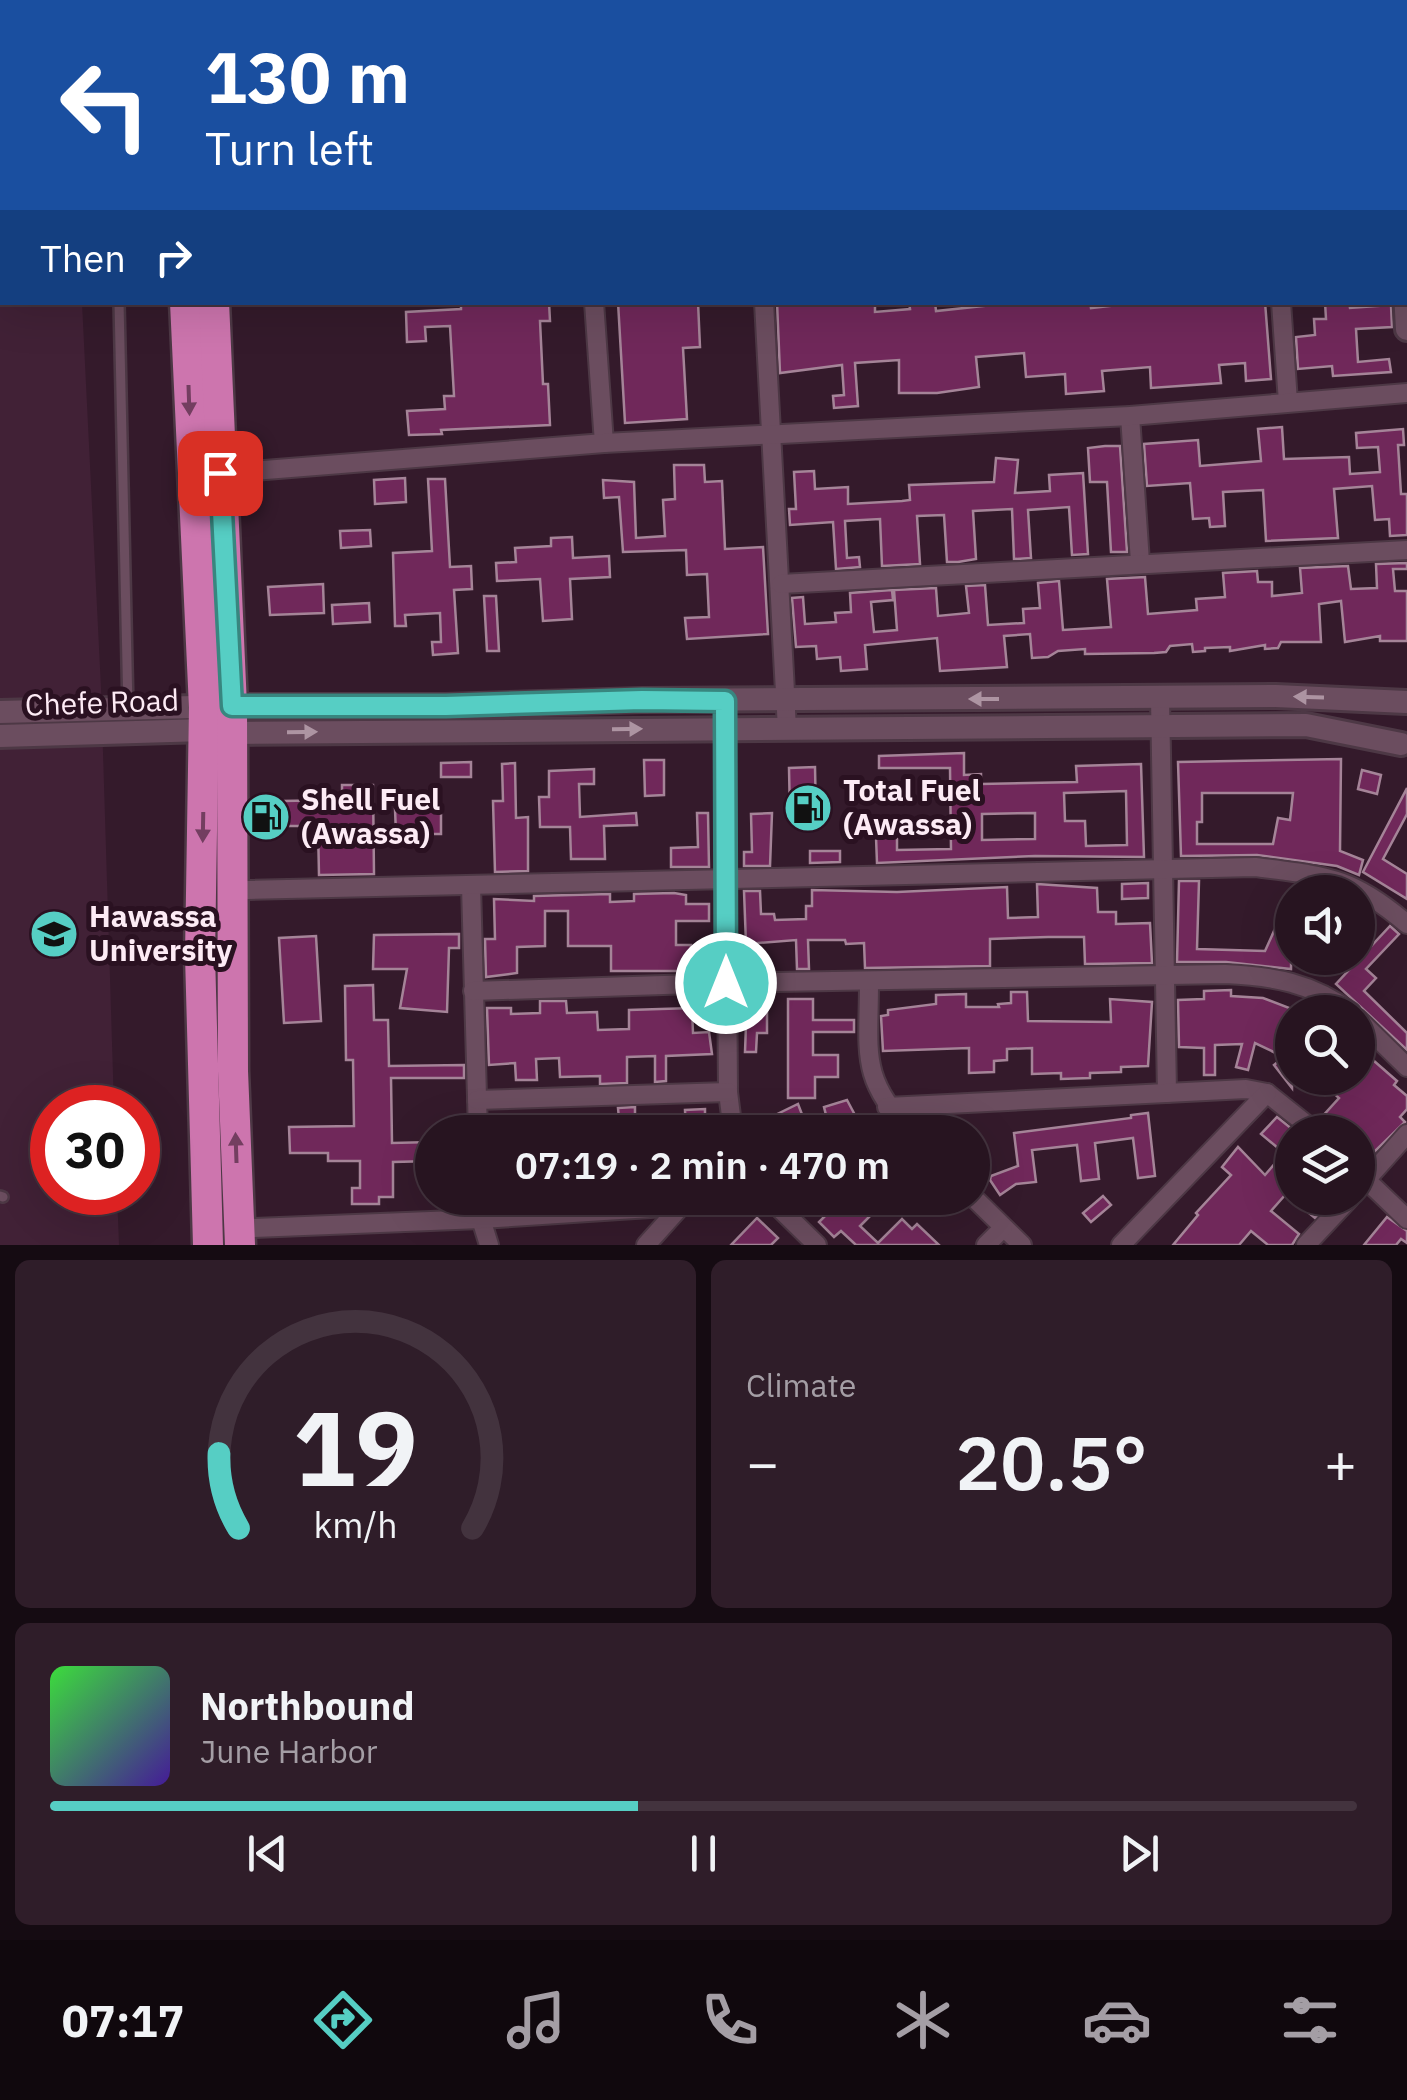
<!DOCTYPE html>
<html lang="en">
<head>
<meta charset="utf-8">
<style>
	body { margin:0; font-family:"IBM Plex Sans",sans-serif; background:#2f1d29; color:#f1f3f6; height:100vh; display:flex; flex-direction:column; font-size:38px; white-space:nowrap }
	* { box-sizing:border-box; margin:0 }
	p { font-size:32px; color:#a49ea5 }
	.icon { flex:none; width:55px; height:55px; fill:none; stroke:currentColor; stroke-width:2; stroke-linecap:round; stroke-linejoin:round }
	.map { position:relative; height:1245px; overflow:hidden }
	.side { display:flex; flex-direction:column; gap:15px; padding:15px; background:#150b12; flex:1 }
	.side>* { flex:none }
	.guide { position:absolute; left:0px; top:0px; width:1408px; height:305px; box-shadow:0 10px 40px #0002,0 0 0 2px #43333e; background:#1a4fa0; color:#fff; overflow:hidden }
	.buttons { position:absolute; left:1275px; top:875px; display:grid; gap:20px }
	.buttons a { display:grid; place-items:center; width:100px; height:100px; border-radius:50%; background:#271420; box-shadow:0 10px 40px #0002,0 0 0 2px #43333e; font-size:50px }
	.speed { position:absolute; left:30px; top:1085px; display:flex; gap:20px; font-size:50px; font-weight:700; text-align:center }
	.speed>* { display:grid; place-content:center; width:130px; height:130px; border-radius:50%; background:#271420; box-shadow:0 10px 40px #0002,0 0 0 2px #43333e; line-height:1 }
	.speed .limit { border:15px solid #d22; background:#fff; color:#111 }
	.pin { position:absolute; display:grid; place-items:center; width:85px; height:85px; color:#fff; margin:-42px; border-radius:20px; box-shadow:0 5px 15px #0006 }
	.me { position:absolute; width:110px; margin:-55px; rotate:0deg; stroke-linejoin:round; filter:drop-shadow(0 0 8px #0008) }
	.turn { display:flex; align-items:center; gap:35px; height:210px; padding:0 40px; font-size:45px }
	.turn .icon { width:130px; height:130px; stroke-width:2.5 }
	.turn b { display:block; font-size:70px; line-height:85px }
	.then { display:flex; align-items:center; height:95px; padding:0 40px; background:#0003; gap:20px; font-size:38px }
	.big { font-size:75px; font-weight:600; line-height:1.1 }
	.side .card { flex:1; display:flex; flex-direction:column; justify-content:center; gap:15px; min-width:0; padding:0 35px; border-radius:15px; background:#2f1d29 }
	.side .dial { align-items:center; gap:0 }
	.dial svg { height:260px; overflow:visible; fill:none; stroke:#43333e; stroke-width:7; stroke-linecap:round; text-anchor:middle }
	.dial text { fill:#f1f3f6; stroke:none }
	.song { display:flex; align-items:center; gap:30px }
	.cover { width:120px; height:120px; border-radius:15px; background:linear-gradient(135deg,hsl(120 70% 55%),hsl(260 70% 35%)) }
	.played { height:10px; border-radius:5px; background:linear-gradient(90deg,#56cec4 45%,#43333e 45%) }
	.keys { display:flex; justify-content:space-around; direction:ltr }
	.heat { display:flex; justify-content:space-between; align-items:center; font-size:55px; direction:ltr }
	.side .tiles { flex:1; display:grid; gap:15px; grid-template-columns:1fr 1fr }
	.card:last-child { grid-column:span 2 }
	.trip { position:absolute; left:415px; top:1115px; width:575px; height:100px; border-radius:50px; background:#271420; box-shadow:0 10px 40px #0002,0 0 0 2px #43333e; font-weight:600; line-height:100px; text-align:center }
	.tabs { display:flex; height:160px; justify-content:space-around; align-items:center; background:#10080d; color:#a49ea5 }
	.tabs .icon { width:70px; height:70px }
	.tabs .current { color:#56cec4 }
	.tabs b { font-size:45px; color:#f1f3f6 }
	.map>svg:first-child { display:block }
	.built { fill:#412136 }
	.building { fill:#70285a; stroke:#a58498; stroke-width:2.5; fill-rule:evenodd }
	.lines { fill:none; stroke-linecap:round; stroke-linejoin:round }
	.lane-casing { stroke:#4d3845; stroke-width:14 }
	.street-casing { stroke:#4d3845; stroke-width:22 }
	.secondary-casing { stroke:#4d3845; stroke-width:28 }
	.highway-casing { stroke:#4d3845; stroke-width:35 }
	.lane { stroke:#6b4d5f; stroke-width:9 }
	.street { stroke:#6b4d5f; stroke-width:18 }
	.secondary { stroke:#6b4d5f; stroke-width:22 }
	.highway { stroke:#cd75ae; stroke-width:30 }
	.oneway { fill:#733e60 }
	.oneway2 { fill:#ad94a2 }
	.route-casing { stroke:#38867f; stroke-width:25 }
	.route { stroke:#56cec4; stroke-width:18 }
	.labels { text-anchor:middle; stroke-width:10; stroke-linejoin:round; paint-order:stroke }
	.street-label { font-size:30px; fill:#fdebf5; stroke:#2a1121 }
	.poi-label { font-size:30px; font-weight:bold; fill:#fdebf5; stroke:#2a1121; text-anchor:start }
</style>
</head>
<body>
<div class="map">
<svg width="1407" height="1245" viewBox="0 0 1407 1245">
	<rect width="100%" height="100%" fill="#341a2b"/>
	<polygon class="built" points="0,293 2,302 82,303 101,688 114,1107 52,1108 52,1192 117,1193 119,1245 0,1245"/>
	<g class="building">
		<polygon points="461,302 549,302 550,321 540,321 543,384 548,384 550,425 441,430 442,434 409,435 407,411 445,409 444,396 454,396 450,326 425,327 426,341 407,342 406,312 461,309"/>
		<polygon points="618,302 698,302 700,347 683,348 687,419 625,423"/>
		<polygon points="777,302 875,302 875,312 910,309 909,302 935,302 936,311 1020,302 1090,302 1091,308 1144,302 1265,302 1271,379 1246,381 1245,363 1219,365 1221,383 1151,388 1150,367 1102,371 1104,391 1066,394 1065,374 1026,377 1024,353 976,357 979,387 937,393 899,393 899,360 855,363 858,406 834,408 833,396 844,395 842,365 780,373"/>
		<polygon points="1325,302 1349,302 1350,308 1391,305 1392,327 1356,329 1358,362 1389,359 1391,372 1333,376 1332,366 1298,369 1296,337 1315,335 1314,319 1326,319"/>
		<polygon points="1282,427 1284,459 1349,457 1350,474 1380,472 1378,447 1357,448 1356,433 1403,429 1404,445 1398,445 1401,494 1407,494 1407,535 1390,536 1389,519 1375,520 1372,486 1334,489 1338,538 1266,541 1263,490 1223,492 1225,526 1210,527 1209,518 1193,519 1190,483 1147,486 1144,444 1198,440 1200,466 1261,461 1258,429"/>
		<polygon points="1105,446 1120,446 1127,552 1111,552 1107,482 1090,482 1088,448"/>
		<polygon points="996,458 1018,460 1015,493 1050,491 1049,475 1083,473 1088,554 1072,555 1069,507 1028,510 1031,558 1014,559 1012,509 973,511 976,559 958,562 947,562 944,515 917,516 920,564 882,566 880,519 845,521 847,558 859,557 860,567 836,569 833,522 790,525 789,509 796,509 794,472 814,471 815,489 848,487 848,504 902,501 910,500 909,485 994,482"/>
		<polygon points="674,465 704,465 705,482 722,481 725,549 763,547 768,634 687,639 685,618 709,617 707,574 687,575 686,550 623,552 619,497 604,498 603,480 634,482 636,538 665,536 663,500 675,499"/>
		<polygon points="405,478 406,502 375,504 374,480"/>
		<polygon points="428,479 445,479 450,567 471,566 472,589 454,590 458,653 433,655 432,642 441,642 440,613 405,615 406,626 395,626 393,553 432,551"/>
		<polygon points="370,530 371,546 341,548 340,531"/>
		<polygon points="572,537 573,558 609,556 610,577 570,579 572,619 543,621 540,579 497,581 496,563 516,562 515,548 551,546 551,538"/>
		<polygon points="1407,563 1407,569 1393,569 1395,591 1407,591 1407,641 1380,641 1380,636 1345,642 1341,601 1319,604 1321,642 1281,642 1278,648 1265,649 1265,645 1230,651 1230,647 1205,648 1205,651 1193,652 1192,644 1170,646 1166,652 1154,653 1085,654 1085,649 1058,651 1048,657 1032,658 1030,634 1004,636 1007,667 940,671 937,638 865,645 867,669 841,671 840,657 817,659 816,646 796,647 792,598 803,597 805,624 836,622 835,613 851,612 850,593 892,590 893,600 871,602 874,632 897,630 894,590 936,588 938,616 969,613 966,586 985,585 988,625 1024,623 1023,609 1040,608 1038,583 1059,581 1063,630 1111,627 1107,579 1145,577 1148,614 1197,610 1196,599 1225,597 1223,573 1257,571 1258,582 1272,582 1272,596 1302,593 1300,568 1348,566 1351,589 1377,588 1376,564"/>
		<polygon points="323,584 324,613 270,615 268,587"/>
		<polygon points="484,596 496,596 499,651 487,651"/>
		<polygon points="369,603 370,622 333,624 332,605"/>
		<path d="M964,753V775L981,774V784L1077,782L1076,766L1141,764L1144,857L1035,856L877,863L876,837L897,836V850L951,849L950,768H879V756ZM1126,791L1127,845L1086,846L1085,821H1065L1064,793ZM1035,813V839L982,840V814Z"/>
		<path d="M1341,759L1340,851L1363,860L1359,875L1337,866L1257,855L1181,856L1178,762ZM1202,793H1293L1290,820L1278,818L1273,844H1197V822H1202Z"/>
		<polygon points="644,760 664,760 664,795 645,796"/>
		<polygon points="471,762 471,777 441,777 441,763"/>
		<polygon points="515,763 516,818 528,817 528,871 495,872 493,801 503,801 502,764"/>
		<polygon points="815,767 816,816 790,816 789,768"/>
		<polygon points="594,769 594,784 579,784 580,817 636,813 637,825 604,826 605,859 571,859 570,827 540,827 539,797 549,797 549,771"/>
		<polygon points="1362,770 1381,775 1377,794 1358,789"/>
		<polygon points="342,785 373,785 374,874 319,875 318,826 282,826 281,801 342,800"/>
		<polygon points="1407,788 1407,814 1383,859 1407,874 1407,899 1363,872"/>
		<polygon points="441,808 441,834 396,834 395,809"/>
		<polygon points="697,813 708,813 709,867 671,867 671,848 698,847"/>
		<polygon points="772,813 770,866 744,866 744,852 752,852 751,814"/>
		<polygon points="810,851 840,851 840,862 810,863"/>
		<polygon points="1179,881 1199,881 1197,949 1265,951 1292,891 1291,969 1226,962 1177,962"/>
		<polygon points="1148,883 1148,898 1122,899 1122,884"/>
		<polygon points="1037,884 1097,888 1098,912 1116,912 1116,924 1150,923 1152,963 1085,964 1084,937 1048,937 990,939 990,966 865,968 864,943 846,944 845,940 808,940 809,969 797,969 796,940 746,944 744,891 760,891 761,914 774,914 775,920 806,919 806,906 812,906 812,890 897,892 1007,887 1008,918 1038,917"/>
		<polygon points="674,893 686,895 686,904 709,904 709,921 676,921 676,945 691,945 691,953 703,953 703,971 611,971 611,946 568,946 568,911 545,911 545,946 517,947 517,973 486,977 485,939 495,939 494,899 534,901 534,896 610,894 610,902 634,901 634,894"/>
		<polygon points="1390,926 1399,934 1366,969 1376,978 1364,991 1407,1033 1407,1050 1336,984"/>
		<polygon points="459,934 459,948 449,948 447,1012 400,1008 407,969 373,969 374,935"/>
		<polygon points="316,936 321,1021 284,1023 279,938"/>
		<polygon points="373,985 374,1020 388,1020 389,1066 464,1065 464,1078 391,1078 392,1143 432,1142 432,1161 393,1162 393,1197 379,1197 379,1204 352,1204 352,1188 360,1188 360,1161 328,1161 328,1153 290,1153 289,1127 354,1126 353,1060 346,1060 345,986"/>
		<polygon points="1231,990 1231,996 1263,998 1292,1009 1292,1088 1274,1065 1284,1057 1255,1043 1248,1070 1236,1067 1242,1044 1215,1045 1215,1075 1204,1075 1204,1048 1179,1047 1178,1000 1204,999 1204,991"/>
		<polygon points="1011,992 1027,992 1028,1021 1111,1022 1110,999 1152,1002 1148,1066 1121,1067 1121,1072 1090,1073 1090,1078 1061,1079 1061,1073 1032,1074 1032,1048 1007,1049 1007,1060 994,1061 994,1072 969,1073 969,1048 883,1051 881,1016 888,1015 888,1010 936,1004 936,995 966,994 966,1007 999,1007 998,1004 1011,1003"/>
		<polygon points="747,998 767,998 767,1033 757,1033 756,1052 745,1052"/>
		<polygon points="788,999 813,999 813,1020 854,1020 854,1032 813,1032 813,1055 838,1055 838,1077 815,1077 815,1098 788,1098"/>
		<polygon points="540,1001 566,1001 567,1013 597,1012 598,1030 629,1029 629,1010 692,1008 693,1033 709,1032 712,1054 666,1056 666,1081 655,1082 655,1056 627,1057 627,1083 600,1084 600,1076 560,1077 559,1058 536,1059 537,1080 516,1080 515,1063 489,1065 487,1008 511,1008 511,1014 540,1013"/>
		<polygon points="1358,1047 1397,1081 1394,1085 1407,1096 1407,1109 1400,1117 1405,1122 1370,1156 1358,1145 1358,1132 1337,1132 1321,1118 1339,1098 1317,1078 1358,1078"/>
		<polygon points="847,1100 864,1132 771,1132 765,1120 798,1104 808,1130 827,1119 824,1107"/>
		<polygon points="635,1107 635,1119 649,1118 650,1132 579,1132 579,1120 619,1119 618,1108"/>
		<polygon points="705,1109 705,1132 686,1132 685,1110"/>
		<polygon points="1148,1113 1155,1176 1138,1178 1133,1138 1095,1143 1099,1179 1081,1181 1077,1145 1032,1150 1036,1182 1016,1184 1000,1195 990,1180 991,1176 1018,1166 1014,1133 1131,1118 1131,1115"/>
		<polygon points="1277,1117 1292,1129 1292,1198 1333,1198 1315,1218 1286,1194 1271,1211 1299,1234 1292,1245 1268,1245 1251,1231 1239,1245 1173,1245 1198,1215 1196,1213 1231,1175 1222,1167 1238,1147 1265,1175 1284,1153 1261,1134"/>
		<polygon points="540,1119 540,1132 490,1132 490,1120"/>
		<polygon points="1103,1196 1111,1205 1091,1222 1083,1213"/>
		<polygon points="843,1198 877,1198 883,1203 860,1226 878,1243 902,1219 912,1229 917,1224 939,1245 856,1245 841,1231 834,1237 819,1222"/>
		<polygon points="1387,1217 1407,1231 1407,1243 1401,1239 1396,1245 1364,1245"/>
		<polygon points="757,1218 778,1238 771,1245 731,1245"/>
	</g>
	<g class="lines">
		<g class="lane-casing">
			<g id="lane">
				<polyline points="107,0 107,2"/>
				<polyline points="0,280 2,280"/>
				<polyline points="119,302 128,709"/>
				<polyline points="0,1196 3,1197"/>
			</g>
		</g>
		<g class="street-casing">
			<g id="street">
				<polyline points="362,0 362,2"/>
				<polyline points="573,0 573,2"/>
				<polyline points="873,0 874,2"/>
				<polyline points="1250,0 1251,2"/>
				<polyline points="1405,33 1407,33"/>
				<polyline points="594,302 604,443"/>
				<polyline points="764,302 787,729"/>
				<polyline points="1281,302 1288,402"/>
				<polyline points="1130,416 1140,562"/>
				<polyline points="215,474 604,443 1130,416 1407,393"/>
				<polyline points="781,584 1407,550"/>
				<polyline points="1160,698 1167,1093"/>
				<polyline points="725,701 728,1092 733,1132"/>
				<polyline points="471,886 478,1132"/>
				<path d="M248,890L1255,867C1326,876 1351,876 1407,924"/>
				<path d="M869,982C869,1053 859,1078 911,1132"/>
				<path d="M473,991L726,983L1225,974C1273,976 1312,983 1351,1012"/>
				<polyline points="1358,1019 1407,1067"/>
				<polyline points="477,1100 728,1092"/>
				<polyline points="887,1107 1246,1089 1267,1093 1316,1132"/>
				<polyline points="1360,1174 1407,1219"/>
				<polyline points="1358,1189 1407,1134"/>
				<polyline points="972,1196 1022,1245"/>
				<polyline points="481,1198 481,1219 489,1245"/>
				<polyline points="769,1198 817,1245"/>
				<polyline points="253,1228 481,1219 681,1206 714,1198"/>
				<polyline points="646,1245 681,1206"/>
				<polyline points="986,1245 1003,1228"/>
				<polyline points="1121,1245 1267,1093"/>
				<polyline points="1306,1245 1350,1198"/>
			</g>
		</g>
		<g class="secondary-casing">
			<g id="secondary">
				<polyline points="1388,0 1388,2"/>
				<polyline points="1405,293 1407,329"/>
				<polyline points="0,712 232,706 445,706 642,700 1276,696 1406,702"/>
				<polyline points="0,736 205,730 233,733 1306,725 1401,744"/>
			</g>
		</g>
		<g class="highway-casing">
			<g id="highway">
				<polyline points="175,0 175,2"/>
				<polyline points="203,0 203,2"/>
				<polyline points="185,302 204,707 200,955 208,1245"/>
				<polyline points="214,302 232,706 233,1071 240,1245"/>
			</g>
		</g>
		<use href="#lane" class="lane"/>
		<use href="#street" class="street"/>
		<use href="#secondary" class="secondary"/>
		<use href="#highway" class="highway"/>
	</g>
	<defs><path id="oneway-solid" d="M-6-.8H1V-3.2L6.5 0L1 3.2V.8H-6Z" transform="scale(2.5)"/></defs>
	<g class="oneway">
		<use href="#oneway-solid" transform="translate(189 400) rotate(88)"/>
		<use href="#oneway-solid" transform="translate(203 827) rotate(91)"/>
		<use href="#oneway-solid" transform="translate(236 1148) rotate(-92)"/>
	</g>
	<g class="oneway2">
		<use href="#oneway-solid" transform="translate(1309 697) rotate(-178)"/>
		<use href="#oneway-solid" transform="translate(984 699) rotate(180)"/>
		<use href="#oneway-solid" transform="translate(627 729) rotate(-1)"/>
		<use href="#oneway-solid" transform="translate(302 732) rotate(-1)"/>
	</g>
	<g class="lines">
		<g class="route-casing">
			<polyline id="route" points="220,473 232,706 446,706 642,700 725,701 726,983"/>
		</g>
		<use href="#route" class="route"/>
	</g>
	<defs>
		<g id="fuel-disc" transform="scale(2.5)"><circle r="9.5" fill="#56cec4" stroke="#2a1121"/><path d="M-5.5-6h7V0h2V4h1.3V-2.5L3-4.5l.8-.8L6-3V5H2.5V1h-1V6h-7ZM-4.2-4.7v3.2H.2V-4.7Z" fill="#111"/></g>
		<g id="university-disc" transform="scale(2.5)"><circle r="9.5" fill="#56cec4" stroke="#2a1121"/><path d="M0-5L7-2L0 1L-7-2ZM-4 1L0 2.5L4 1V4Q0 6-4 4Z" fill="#111"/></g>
	</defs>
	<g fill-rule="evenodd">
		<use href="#fuel-disc" x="808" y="808"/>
		<use href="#fuel-disc" x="266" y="817"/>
		<use href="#university-disc" x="54" y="934"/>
	</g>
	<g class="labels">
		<g class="street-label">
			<text transform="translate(102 703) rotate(-2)" y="10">Chefe Road</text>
		</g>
		<g class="poi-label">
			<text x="843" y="801">Total Fuel<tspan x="843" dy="34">(Awassa)</tspan></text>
			<text x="301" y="810">Shell Fuel<tspan x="301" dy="34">(Awassa)</tspan></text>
			<text x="89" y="927">Hawassa<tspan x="89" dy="34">University</tspan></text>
		</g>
	</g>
</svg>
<div class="buttons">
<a><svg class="icon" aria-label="sound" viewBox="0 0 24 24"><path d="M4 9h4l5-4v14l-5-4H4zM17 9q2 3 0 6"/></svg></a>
<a><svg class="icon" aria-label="search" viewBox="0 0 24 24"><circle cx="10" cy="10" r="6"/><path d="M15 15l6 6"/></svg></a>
<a><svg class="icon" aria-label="layers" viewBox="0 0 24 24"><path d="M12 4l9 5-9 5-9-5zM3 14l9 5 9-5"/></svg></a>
</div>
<div class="speed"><div class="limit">30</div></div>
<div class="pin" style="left:220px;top:473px;background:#d93025"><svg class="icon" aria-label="arrive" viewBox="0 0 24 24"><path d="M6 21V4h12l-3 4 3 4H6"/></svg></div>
<svg class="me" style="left:726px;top:983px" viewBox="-20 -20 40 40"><circle r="17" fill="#56cec4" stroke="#fff" stroke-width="3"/><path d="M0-11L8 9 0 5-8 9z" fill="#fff"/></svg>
<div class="trip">07:19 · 2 min · 470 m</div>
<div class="guide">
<div class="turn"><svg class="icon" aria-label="left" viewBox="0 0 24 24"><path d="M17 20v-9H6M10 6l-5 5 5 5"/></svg><div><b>130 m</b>Turn left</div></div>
<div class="then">Then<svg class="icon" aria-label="right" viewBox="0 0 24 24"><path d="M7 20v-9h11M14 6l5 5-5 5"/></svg></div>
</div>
</div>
<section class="side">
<div class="tiles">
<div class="card dial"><svg viewBox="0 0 100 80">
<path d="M14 69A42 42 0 1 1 86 69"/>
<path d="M14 69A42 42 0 0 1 8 46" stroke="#56cec4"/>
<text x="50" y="56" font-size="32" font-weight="700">19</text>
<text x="50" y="72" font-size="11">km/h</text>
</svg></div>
<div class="card"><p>Climate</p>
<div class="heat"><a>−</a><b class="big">20.5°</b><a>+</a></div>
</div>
<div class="card">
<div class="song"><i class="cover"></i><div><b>Northbound</b><p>June Harbor</p></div></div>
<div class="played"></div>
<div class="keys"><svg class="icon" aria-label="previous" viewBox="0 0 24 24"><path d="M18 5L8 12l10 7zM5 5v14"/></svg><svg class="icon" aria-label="pause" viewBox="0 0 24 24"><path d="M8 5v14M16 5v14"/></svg><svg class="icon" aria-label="next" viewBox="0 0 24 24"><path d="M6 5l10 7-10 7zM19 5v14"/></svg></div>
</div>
</div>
</section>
<nav class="tabs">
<b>07:17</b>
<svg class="icon current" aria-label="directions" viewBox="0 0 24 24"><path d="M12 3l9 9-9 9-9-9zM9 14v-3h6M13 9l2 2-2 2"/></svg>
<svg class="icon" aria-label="music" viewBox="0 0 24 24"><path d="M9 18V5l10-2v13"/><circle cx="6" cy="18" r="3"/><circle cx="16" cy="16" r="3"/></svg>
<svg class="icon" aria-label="phone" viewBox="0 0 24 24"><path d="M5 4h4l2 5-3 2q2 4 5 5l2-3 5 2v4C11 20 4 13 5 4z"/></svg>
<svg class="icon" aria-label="climate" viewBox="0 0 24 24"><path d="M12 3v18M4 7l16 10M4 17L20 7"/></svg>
<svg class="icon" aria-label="car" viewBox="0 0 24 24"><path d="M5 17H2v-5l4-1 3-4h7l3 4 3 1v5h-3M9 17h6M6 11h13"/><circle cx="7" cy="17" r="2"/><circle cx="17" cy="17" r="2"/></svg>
<svg class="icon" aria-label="filters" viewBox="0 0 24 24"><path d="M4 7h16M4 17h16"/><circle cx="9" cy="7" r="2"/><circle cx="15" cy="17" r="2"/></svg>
</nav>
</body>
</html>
